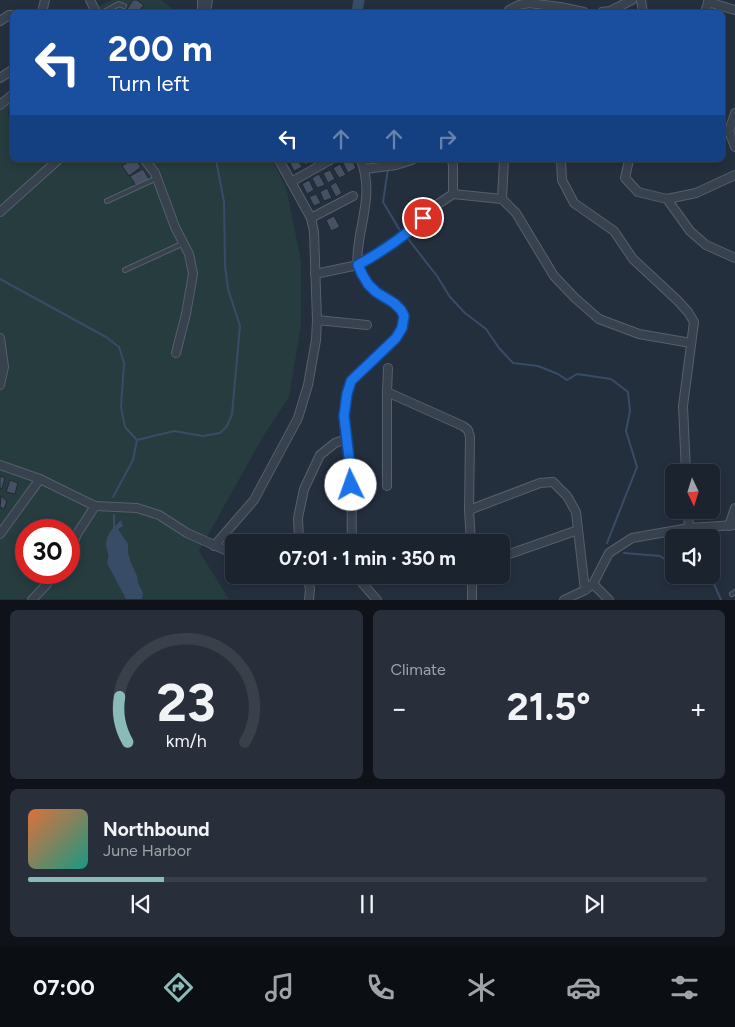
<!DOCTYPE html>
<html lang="en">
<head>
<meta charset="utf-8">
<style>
	body { margin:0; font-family:Figtree,sans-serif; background:#282f3a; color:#f1f3f6; height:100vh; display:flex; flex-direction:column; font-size:19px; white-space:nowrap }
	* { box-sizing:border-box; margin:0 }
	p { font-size:16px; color:#a0a4aa }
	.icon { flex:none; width:28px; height:28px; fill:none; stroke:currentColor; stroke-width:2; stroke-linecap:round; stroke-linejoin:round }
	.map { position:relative; height:600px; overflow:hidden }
	.details { display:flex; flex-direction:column; gap:10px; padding:10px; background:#0f1319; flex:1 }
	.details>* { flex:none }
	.banner { position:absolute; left:10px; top:10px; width:715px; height:152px; border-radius:8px; box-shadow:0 2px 8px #0003,0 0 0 1px #39404a; background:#1a4fa0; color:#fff; overflow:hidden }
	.needle { width:32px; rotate:176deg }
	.buttons { position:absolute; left:665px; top:464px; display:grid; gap:10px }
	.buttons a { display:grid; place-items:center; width:55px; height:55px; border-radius:8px; background:#1b232e; box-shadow:0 2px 8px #0003,0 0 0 1px #39404a; font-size:25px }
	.speed { position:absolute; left:15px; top:519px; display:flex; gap:10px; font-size:25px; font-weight:700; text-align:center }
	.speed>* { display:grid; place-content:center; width:65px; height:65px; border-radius:50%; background:#1b232e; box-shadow:0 2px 8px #0003,0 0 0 1px #39404a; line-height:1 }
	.speed .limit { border:8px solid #d22; background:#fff; color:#111 }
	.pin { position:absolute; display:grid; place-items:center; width:42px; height:42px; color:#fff; margin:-21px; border:2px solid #fff; border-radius:50%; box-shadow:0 1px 5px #0007 }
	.me { position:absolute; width:55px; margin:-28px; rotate:357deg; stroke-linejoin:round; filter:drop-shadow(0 0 4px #0008) }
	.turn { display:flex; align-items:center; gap:18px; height:105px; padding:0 15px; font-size:22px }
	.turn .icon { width:65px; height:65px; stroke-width:2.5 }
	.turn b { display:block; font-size:35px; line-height:42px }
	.lanes { display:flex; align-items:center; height:48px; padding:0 15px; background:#0003; justify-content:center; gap:25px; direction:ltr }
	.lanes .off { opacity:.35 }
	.big { font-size:38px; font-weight:700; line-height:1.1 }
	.details .card { flex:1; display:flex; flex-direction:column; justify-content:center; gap:8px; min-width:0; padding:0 18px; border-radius:8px; background:#282f3a }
	.details .dial { align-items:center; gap:0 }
	.dial svg { height:130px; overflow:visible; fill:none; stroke:#39404a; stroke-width:7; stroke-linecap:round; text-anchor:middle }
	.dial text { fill:#f1f3f6; stroke:none }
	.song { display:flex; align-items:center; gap:15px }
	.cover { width:60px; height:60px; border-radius:8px; background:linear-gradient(135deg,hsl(20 70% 55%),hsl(170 70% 35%)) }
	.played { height:5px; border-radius:2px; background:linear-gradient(90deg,#8bbbb9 20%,#39404a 20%) }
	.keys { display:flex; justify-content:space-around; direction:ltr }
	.heat { display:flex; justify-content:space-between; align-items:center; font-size:28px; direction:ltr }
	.details .tiles { flex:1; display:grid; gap:10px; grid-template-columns:1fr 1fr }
	.card:last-child { grid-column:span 2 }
	.trip { position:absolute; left:225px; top:534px; width:285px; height:50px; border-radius:8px; background:#1b232e; box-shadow:0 2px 8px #0003,0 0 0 1px #39404a; font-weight:700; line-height:50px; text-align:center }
	.tab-bar { display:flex; height:80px; justify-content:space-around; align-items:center; background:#0b0e12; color:#a0a4aa }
	.tab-bar .icon { width:35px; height:35px }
	.tab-bar .on { color:#8bbbb9 }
	.tab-bar b { font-size:22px; color:#f1f3f6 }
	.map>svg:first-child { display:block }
	.green { fill:#263c3f; fill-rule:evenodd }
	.water { fill:#394c67 }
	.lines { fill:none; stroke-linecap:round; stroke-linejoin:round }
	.stream { stroke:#394c67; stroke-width:2 }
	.river { stroke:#394c67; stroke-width:11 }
	.building { fill:#455162; stroke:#1f2835 }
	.lane-casing { stroke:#565f6c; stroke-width:6 }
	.street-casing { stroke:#565f6c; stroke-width:10 }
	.lane { stroke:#38414e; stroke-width:4 }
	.street { stroke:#38414e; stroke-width:8 }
	.route-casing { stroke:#114b97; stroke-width:12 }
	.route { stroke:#1a73e8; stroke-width:9 }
</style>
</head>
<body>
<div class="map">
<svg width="735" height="600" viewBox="0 0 735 600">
	<rect width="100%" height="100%" fill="#242f3e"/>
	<g class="green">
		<polygon points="112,0 161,0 177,12 87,12"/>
		<path d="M12,90V160H272L286,187L301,261V325L289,397L264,435L199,551L229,599H0V98ZM26,530H69V572H26Z"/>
	</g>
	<path class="water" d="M121,520L123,526L118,529L128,544V553L131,563L137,576L138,583L143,593L142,599H126L125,597L107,563C111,551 106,553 106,544C106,534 115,526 121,520Z"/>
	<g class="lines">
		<g class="stream">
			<polyline points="388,169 383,202 399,229"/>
			<polyline points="409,240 437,276 450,297 465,313 486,329 499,348 513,363 538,366 558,374 567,380 577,374 611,379 628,392 630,411 626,431 637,467 607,543"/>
			<polyline points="0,279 106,337 119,347 124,363 121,407 125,427 137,440"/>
			<polyline points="137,440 174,431 203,436 220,433 227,426 232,414 240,326 228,289 225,266 224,202 216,160"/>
			<polyline points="113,497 133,460 137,440"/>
			<polyline points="114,515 114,528"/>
			<polyline points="624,553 660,556 674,565"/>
			<polyline points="690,575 714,584 721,600"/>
		</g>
		<polyline class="river" points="357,12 359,0"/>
	</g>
	<g class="building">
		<polygon points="133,0 137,0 144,5 138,12 125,12"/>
		<polygon points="12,101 12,116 8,115"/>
		<polygon points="131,160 136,160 141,167 129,176 122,166"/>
		<polygon points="291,160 298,160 302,167 294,171 289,161"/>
		<polygon points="302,160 312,160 313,161 305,165"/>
		<polygon points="349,160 352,160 356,168 348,173 343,163"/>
		<polygon points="340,164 346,175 339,178 333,168"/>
		<polygon points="143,169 149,179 136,186 130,176"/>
		<polygon points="330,170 335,179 328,183 323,173"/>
		<polygon points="319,174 325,185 317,188 312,178"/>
		<polygon points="309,180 314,190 307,194 302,184"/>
		<polygon points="336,182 342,193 336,197 330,186"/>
		<polygon points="327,188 332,198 324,201 320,192"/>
		<polygon points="316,194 321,203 314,206 309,197"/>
		<polygon points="334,216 340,227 331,231 326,220"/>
		<polygon points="0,476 5,478 2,489 0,488"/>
		<polygon points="10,480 18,483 15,494 6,492"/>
		<polygon points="1,496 7,501 4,509 0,507"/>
	</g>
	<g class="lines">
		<g class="lane-casing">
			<g id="lane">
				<polyline points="104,12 119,4 124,6"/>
				<polyline points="107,201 157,178"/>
				<polyline points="125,270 184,243"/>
				<polyline points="732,594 735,592"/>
			</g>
		</g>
		<g class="street-casing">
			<g id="street">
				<polyline points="90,0 96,12"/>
				<polyline points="641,0 643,12"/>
				<polyline points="708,2 735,10"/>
				<polyline points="42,12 45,0"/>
				<polyline points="202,12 202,0"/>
				<polyline points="206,12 208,0"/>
				<polyline points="508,12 509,10 519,5 529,3 560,7 584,12"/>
				<polyline points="602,12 610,11 632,0"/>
				<polyline points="705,12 709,0"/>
				<polyline points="0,21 9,15 12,15"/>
				<polyline points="0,78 12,70"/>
				<polyline points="0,105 12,95"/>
				<polyline points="735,113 729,131 735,147"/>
				<polyline points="145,160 155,173 175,227 189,254 193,274 186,314 176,353"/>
				<polyline points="452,160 453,166 453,194"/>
				<polyline points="561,160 562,180 574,203 614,231 633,259 677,300 688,312 694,322 683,406 686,472"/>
				<polyline points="629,160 625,178 638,192 667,199 696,193 735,175"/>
				<polyline points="365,169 396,165 412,160"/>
				<polyline points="291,182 330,160"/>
				<polyline points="502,199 504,160"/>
				<polyline points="667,199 690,231 706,245 735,258"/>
				<polyline points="0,212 58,160"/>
				<polyline points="311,218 353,196"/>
				<polyline points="315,274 358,265 376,255 414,227 432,208 453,194 502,199 516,213 554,276 575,298 599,319 639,334 691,343"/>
				<polyline points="317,320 367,325"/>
				<polyline points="0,338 4,367 0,385"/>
				<polyline points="387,392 388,368"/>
				<polyline points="0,465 40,479 95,506 137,508 159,515 187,533 234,554"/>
				<polyline points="387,486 387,392 463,426 468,430 470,437 469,510 471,542"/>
				<polyline points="469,510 540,483 553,482 567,496 576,512 585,590"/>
				<polyline points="688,510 689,528"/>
				<polyline points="729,526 735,508"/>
				<polyline points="0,534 40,479"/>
				<polyline points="299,542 298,518 304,489 320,455 335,443 346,439"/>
				<path d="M352,542C351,517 353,491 350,466C349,450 344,434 344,417C344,411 346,404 347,398C347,393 348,385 352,380C354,376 359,373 363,369C376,357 401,340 404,321C406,306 387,301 377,293C369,287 360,275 358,265C356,255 359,244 360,235C365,208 371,186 361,160"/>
				<polyline points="214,546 254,500 298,418 308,385 316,340 317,320 314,232 311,218 279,160"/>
				<polyline points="69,553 77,534 95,506"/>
				<polyline points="501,557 578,530"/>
				<polyline points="307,575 310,589 309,600"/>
				<polyline points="357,575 363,584 377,600"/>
				<polyline points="593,584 609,600"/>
				<polyline points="32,600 46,585 55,572"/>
				<polyline points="472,600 472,575"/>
				<polyline points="564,600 585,590 593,584 609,553 632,538 689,528 735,525"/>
			</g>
		</g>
		<use href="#lane" class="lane"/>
		<use href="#street" class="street"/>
	</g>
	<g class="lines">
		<g class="route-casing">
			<path id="route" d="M351,485L350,466L344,416L347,394L351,381L396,338L402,328L404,316L401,310L394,303L376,292L368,284L362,274L358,265C381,252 405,237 423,218"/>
		</g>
		<use href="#route" class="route"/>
	</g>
</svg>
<div class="buttons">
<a><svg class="needle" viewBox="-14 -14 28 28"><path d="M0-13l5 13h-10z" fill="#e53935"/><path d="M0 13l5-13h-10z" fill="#a0a4aa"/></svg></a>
<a><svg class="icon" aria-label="sound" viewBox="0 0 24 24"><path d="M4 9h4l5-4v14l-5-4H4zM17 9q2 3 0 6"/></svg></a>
</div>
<div class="speed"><div class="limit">30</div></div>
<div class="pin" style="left:423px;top:218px;background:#d93025"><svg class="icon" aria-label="arrive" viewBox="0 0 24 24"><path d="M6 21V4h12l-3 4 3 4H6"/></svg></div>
<svg class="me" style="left:351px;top:485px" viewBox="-20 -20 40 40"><circle r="19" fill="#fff"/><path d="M0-13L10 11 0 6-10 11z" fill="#1a73e8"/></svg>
<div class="trip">07:01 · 1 min · 350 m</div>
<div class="banner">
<div class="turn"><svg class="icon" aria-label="left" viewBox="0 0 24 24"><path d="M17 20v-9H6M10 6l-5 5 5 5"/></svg><div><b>200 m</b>Turn left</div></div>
<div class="lanes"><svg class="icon" aria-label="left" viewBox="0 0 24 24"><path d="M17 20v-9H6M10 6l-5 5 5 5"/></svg><svg class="icon off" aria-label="ahead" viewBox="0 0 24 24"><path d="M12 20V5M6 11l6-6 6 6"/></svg><svg class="icon off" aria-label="ahead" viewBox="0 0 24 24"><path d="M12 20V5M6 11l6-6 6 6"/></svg><svg class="icon off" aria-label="right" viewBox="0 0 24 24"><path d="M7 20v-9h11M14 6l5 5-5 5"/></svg></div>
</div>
</div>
<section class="details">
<div class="tiles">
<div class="card dial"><svg viewBox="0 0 100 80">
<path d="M14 69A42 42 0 1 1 86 69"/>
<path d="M14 69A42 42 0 0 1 9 41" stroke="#8bbbb9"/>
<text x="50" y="56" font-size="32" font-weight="700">23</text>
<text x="50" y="72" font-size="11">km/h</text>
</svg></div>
<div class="card"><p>Climate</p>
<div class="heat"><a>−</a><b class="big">21.5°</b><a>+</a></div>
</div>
<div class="card">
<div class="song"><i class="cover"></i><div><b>Northbound</b><p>June Harbor</p></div></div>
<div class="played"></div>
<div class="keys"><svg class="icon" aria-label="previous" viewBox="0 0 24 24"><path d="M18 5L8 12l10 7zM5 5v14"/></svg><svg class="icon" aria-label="pause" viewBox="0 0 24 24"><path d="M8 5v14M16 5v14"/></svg><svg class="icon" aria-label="next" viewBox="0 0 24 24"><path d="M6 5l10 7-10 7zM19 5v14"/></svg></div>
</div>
</div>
</section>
<nav class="tab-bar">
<b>07:00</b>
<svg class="icon on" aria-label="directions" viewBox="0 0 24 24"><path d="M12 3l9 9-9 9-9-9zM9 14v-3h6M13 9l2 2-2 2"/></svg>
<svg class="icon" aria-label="music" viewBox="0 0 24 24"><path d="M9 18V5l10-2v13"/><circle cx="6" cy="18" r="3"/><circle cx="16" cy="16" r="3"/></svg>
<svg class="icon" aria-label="phone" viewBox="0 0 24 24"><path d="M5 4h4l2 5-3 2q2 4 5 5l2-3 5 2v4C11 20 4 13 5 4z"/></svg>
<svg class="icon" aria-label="climate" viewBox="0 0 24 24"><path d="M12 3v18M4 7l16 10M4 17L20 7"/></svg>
<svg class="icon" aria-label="car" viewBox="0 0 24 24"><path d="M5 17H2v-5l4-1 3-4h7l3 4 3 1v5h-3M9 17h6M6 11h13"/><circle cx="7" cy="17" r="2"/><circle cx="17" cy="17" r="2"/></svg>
<svg class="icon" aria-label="filters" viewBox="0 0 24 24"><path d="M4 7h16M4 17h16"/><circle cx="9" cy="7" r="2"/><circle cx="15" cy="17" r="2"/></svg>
</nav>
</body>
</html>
